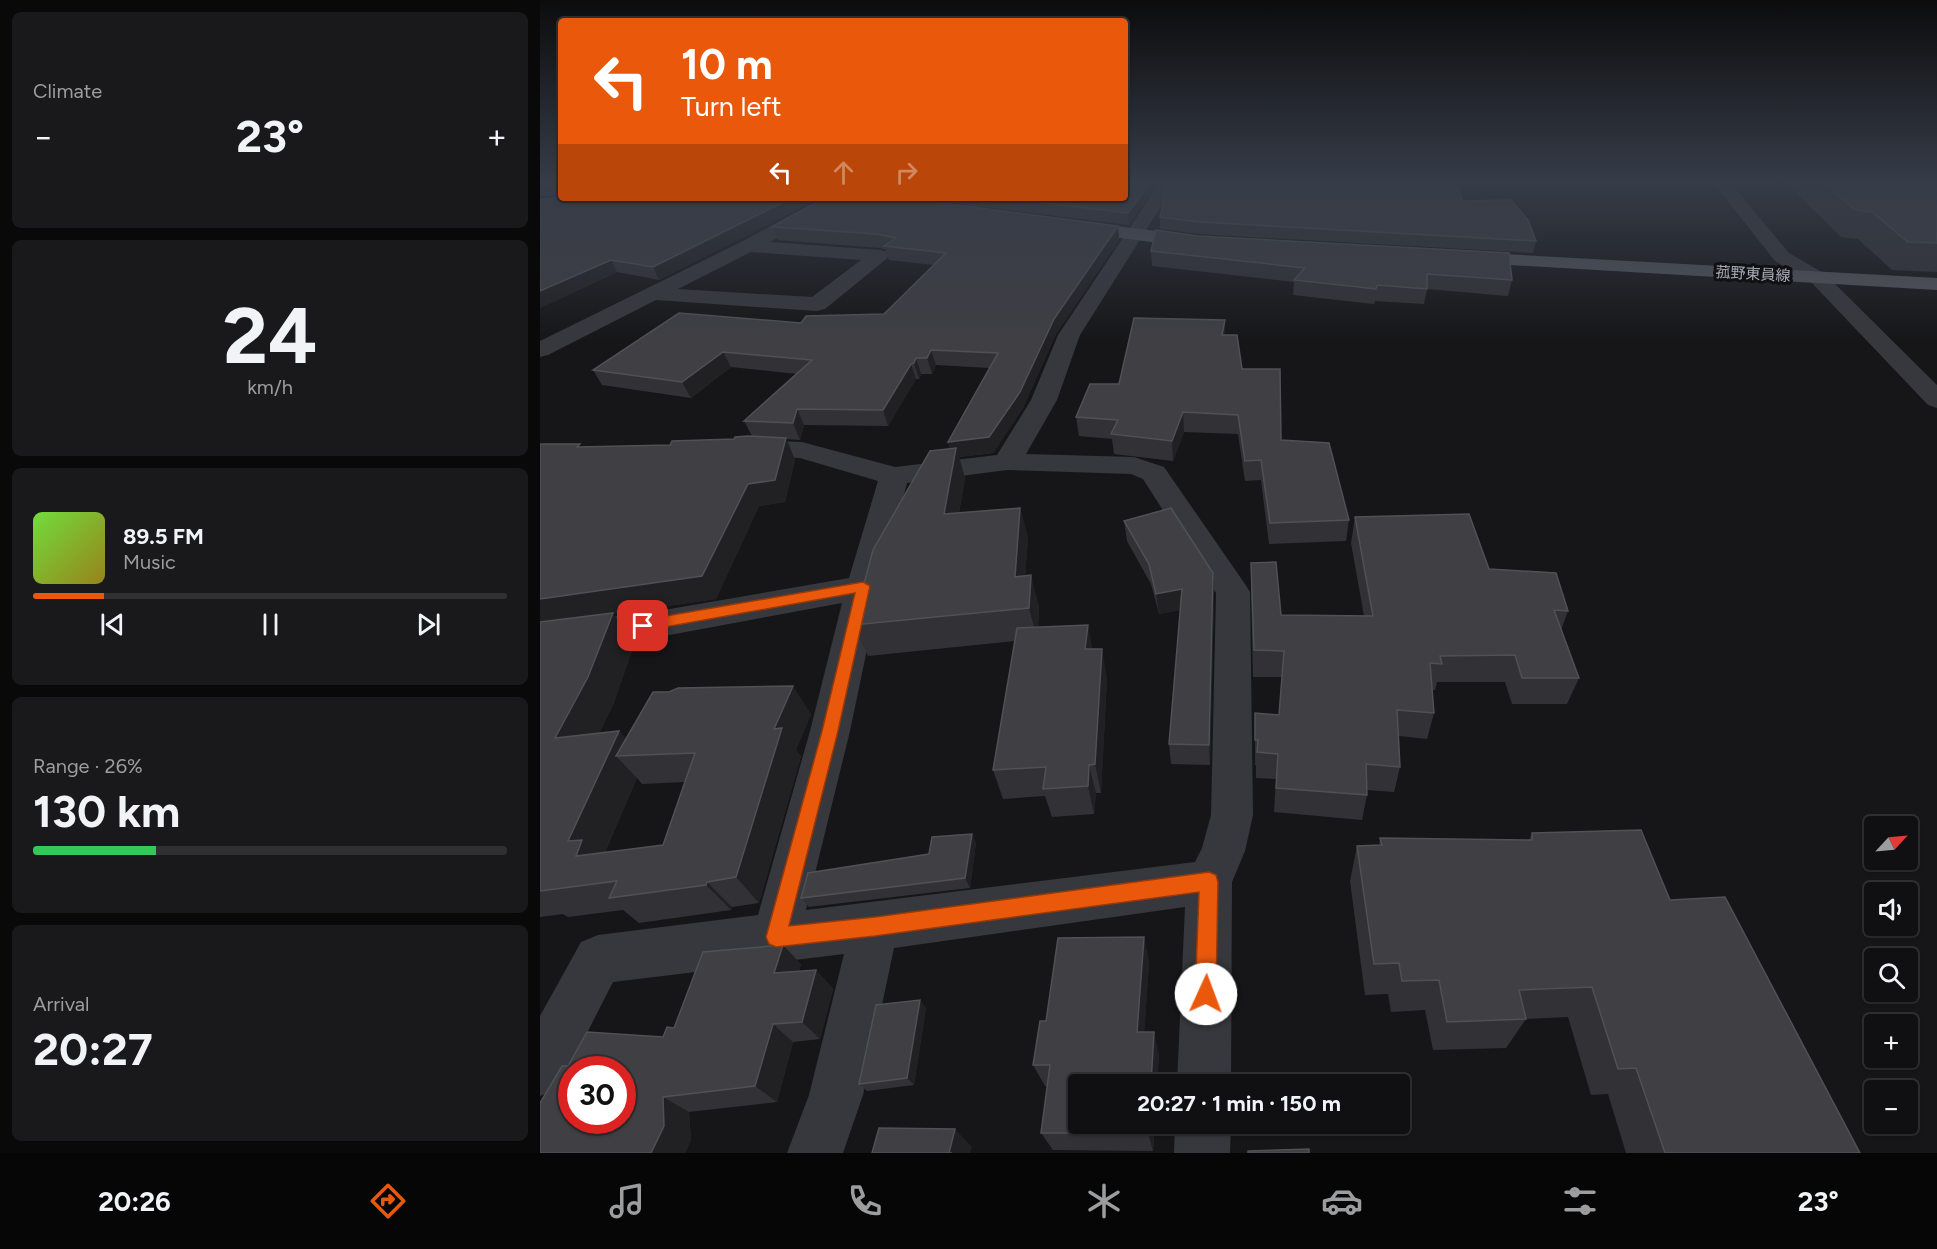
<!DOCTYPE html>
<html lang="en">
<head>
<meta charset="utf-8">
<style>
	body { margin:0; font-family:Figtree,"Noto Sans JP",sans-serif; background:#19191b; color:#f1f3f6; height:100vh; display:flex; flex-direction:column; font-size:22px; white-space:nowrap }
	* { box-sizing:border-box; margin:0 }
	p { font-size:20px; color:#9c9d9f }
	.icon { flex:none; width:33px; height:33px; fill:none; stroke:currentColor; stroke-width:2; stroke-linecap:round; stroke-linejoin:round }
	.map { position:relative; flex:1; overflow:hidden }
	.panel { display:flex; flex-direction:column; gap:12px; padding:12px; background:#09090a; width:540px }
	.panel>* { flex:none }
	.hud { position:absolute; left:18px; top:18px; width:570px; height:183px; border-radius:6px; box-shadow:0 2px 4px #0004,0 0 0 2px #303032; background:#ea580c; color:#fff; overflow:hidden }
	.needle { width:39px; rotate:64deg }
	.controls { position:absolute; left:1324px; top:816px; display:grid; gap:12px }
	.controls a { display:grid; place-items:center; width:54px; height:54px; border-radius:6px; background:#101012; box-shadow:0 2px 4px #0004,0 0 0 2px #303032; font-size:30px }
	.speed { position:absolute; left:18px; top:1056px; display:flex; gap:12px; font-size:30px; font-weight:700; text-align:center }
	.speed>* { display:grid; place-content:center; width:78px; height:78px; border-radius:50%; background:#101012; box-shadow:0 2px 4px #0004,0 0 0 2px #303032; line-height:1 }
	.speed .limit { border:9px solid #d22; background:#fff; color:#111 }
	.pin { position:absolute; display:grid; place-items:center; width:51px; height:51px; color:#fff; margin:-26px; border-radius:12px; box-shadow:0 3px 9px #0006 }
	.me { position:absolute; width:66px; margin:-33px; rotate:2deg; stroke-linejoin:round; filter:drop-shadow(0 0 4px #0008) }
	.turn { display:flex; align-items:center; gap:21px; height:126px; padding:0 24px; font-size:27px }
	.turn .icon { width:78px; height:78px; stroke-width:2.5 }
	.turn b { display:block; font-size:42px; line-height:51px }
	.lanes { display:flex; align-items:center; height:57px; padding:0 24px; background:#0003; justify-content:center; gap:30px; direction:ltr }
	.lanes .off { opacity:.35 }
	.big { font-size:45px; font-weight:700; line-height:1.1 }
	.panel .tile { flex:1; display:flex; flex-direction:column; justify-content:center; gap:9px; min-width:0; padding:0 21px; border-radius:9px; background:#19191b }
	.panel .dial { align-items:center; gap:0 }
	.dial b { font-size:78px; line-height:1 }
	.song { display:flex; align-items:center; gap:18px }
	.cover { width:72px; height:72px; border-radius:9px; background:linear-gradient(135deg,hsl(100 70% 55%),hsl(50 70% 35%)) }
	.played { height:6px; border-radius:3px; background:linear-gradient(90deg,#ea580c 15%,#303032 15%) }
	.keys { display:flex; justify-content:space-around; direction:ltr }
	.heat { display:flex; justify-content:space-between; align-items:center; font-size:33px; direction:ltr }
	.charge { height:9px; border-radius:4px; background:linear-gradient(90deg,#34c759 26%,#303032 0) }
	.trip { position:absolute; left:528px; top:1074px; width:342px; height:60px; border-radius:6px; background:#101012; box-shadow:0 2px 4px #0004,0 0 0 2px #303032; font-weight:700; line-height:60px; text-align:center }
	.dock { display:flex; height:96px; justify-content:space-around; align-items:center; background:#060607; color:#9c9d9f }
	.dock .icon { width:42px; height:42px }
	.dock .active { color:#ea580c }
	.dock b { font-size:27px; color:#f1f3f6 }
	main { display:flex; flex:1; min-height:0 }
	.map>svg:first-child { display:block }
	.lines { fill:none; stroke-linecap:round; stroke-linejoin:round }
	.minor { fill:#37383d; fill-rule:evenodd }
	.primary { fill:#53555c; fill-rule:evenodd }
	.wall { fill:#323236; fill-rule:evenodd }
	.shaded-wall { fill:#212124 }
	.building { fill:#3f3f44; stroke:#4f5156; stroke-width:1.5; fill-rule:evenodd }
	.route { fill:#ea580c; stroke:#983908; stroke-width:1.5 }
	.labels { text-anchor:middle; stroke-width:6; stroke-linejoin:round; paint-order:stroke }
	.far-street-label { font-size:15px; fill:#a8adb8; stroke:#111113 }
</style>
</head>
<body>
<main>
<section class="panel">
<div class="tile"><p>Climate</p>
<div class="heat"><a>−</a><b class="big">23°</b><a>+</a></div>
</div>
<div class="tile dial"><b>24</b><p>km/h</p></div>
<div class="tile">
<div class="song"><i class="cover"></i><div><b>89.5 FM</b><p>Music</p></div></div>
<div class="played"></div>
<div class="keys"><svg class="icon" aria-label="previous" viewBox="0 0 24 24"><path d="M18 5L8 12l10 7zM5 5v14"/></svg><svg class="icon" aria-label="pause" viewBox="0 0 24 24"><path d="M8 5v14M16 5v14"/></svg><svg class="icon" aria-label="next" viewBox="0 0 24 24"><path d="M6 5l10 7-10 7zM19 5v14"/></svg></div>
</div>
<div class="tile"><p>Range · 26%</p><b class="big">130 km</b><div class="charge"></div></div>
<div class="tile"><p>Arrival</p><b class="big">20:27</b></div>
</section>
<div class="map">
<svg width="1397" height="1153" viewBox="0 0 1397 1153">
	<rect width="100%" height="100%" fill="#161618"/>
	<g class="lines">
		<g class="minor">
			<path d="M621,181H637L540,335L517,400L486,454L594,457L624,467L705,584L710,592L713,815L705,851L692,882L691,1084H637L645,907L354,948L323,1095L303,1153H247L269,1095L304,954L73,982L19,1088L0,1096V1016L41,942L58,935L218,915L270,731L302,603L124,636L0,652V626L124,610L309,578L338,481L260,458L196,454L192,448L196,442L206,440L262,442L355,467L457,455L491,400L518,335ZM467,470L591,474L603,479L676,593L671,815L662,848L655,862L266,910L310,731L340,587L367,483Z"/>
			<polygon points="1172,181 1189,181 1249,253 1285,274 1397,385 1397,408 1388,405 1271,282 1235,261"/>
			<path d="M283,198H305L302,202L230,242L340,250L347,252L350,256L285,309L277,311L116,300L8,355L0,357V341L201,242ZM211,252L321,260L272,297L138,289Z"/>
			<polygon points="635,1124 691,1124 690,1153 634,1153"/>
		</g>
		<g class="primary">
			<polygon points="534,221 658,236 665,238 668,242 665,246 658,248 527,231 525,227 527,223"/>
			<polygon points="926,252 1397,278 1397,290 919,262 916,258 919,254"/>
		</g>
	</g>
	<g class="wall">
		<polygon points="0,181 21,181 21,195 0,196"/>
		<polygon points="585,181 619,181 589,225 372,198 585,198"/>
		<polygon points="1244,181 1397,181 1397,272 1352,270 1318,239 1301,237"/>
		<polygon points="21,198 279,198 119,280 77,272 0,308 0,199"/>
		<polygon points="922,201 996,241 993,253 659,234 620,229 620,217"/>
		<path d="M578,226L579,240L516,334L483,408L453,453L419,457L425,478L419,513L480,508L488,538L485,576L499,606L498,627L548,625L552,649L567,678L561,793H556L554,814L512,817L505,796L463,799L453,770L475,641L328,656L313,625L410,449L408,442L449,368L396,365L392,374H381L379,379H376L348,426L264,425L260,440L246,439L255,460L245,502L219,506L176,599L73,614L95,642L73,705L59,733L79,731L86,739L271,714L256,750L261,756L219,903L192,907L191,910L99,923L83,910L28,917L23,914L0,917V444L42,447L130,445L194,439L212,436L204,421L257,374L191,367L151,398L62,385L53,370L261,323L344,314L394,265L349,260L345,249L340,248L238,240L232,227ZM97,778L102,784L145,782L123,845L65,852Z"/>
		<polygon points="611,251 972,280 968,296 887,289 884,304 835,301 834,304 753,295 754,282 612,266"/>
		<polygon points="685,320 685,335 741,440 809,520 806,541 729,544 721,480 705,481 698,434 644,432 633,461 574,454 572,439 539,436 536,417 579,384"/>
		<polygon points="815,517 949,569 1028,611 1021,630 1039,678 1027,704 972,704 965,682 897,682 895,690 892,690 894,713 887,739 859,736 860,767 854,792 827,790 827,795 822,820 734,812 736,779 716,778 716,765 715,765 715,713 739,715 742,677 713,677 711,589 711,563 741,615 824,616 811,543"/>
		<polygon points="584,521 673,573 674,594 670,765 631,764 629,744 640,610 619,614 611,584 587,541"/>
		<polygon points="992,833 1130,900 1320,1153 1086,1153 1068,1094 1051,1095 1028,1017 986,1019 966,1048 893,1050 885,1010 851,1012 848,994 825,995 810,881 817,846 839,845 840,838 989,840"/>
		<polygon points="432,834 436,843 430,888 269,907 261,898 389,854"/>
		<polygon points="604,937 609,963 604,1032 619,1054 617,1084 538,1084 538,1124 615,1124 613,1151 513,1150 501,1133 507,1086 505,1086 493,1065 506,1021"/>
		<polygon points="261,964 259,971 276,970 293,989 280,1039 253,1042 237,1102 149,1112 151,1140 145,1153 0,1153 28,1066 123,1037 134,1028"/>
		<polygon points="386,1008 374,1085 327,1091 319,1084"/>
	</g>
	<g class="shaded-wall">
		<polygon points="611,181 619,181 589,225 588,213"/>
		<polygon points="252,198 279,198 119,280 113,267"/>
		<polygon points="578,226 579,240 516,334 483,408 453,453 419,457 425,478 413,545 404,514 412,458 408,442 514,319"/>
		<polygon points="71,260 77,272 0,308 0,291"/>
		<polygon points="685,320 685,338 682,335"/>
		<polygon points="391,350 396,365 392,374 387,358"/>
		<polygon points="183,352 191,367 151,398 142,382"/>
		<polygon points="376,358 381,374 379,379 374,363"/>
		<polygon points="371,364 376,379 348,426 343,410"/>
		<polygon points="257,409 264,425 260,440 253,423"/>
		<polygon points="643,412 644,432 633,461 632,441"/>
		<polygon points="246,438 255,460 245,502 219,506 176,599 73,614 95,642 73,705 43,767 15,738 0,624 0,599 208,484"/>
		<polygon points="480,508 488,538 483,607 475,577"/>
		<polygon points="673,573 674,594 670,765 669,745"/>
		<polygon points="491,575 499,606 497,639 489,608"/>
		<polygon points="642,589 644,609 619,614 616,594"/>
		<polygon points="548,625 553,654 545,649"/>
		<polygon points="562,649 567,678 561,793 555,764"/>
		<polygon points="253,686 271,714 256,750 261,756 219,903 196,877 234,729"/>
		<polygon points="79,731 101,755 76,756 97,778 62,858 36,856 28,841"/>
		<polygon points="549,765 556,793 554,814 548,786"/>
		<polygon points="432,834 436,843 430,888 425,878"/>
		<polygon points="167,882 192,907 191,910 166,885"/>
		<polygon points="604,937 609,963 603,1054 597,1032"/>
		<polygon points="243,945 261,964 253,992 234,973"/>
		<polygon points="276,970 293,989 280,1039 262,1022"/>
		<polygon points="380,1000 386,1008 374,1085 367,1078"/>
		<polygon points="233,1024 253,1042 237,1102 215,1086"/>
		<polygon points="614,1032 619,1054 617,1084 611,1084"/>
		<polygon points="123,1097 149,1112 151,1140 145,1153 111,1153"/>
		<polygon points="609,1124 615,1124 613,1151 608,1133"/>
		<polygon points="415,1129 432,1147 430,1153 409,1153"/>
	</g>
	<g class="building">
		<rect x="0" y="181" width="21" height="3"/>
		<polygon points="585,181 611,181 588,213 461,198 585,198"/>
		<polygon points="632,181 917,181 922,201 971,200 988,220 996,241 659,222 620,217 626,191"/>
		<polygon points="1282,181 1397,181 1397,243 1368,242 1332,212 1315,210"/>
		<polygon points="21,198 252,198 113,267 71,260 0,291 0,199"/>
		<polygon points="285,198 364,198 578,226 514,319 480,392 449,437 408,442 458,353 391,350 387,358 376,358 374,363 371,364 343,410 257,409 253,423 204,421 272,360 183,352 142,382 53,370 139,313 261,323 266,316 344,314 406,253 344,246 356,238 336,234 232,227"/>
		<polygon points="616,230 658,236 969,253 972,280 887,274 887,289 837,285 836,289 754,280 765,268 611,251"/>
		<polygon points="594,318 685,320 682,335 697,335 702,369 740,369 741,440 789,443 809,520 730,523 721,460 705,461 698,415 643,412 632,441 571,434 578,420 536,417 550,384 579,384"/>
		<polygon points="208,436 246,438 235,480 208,484 162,576 0,599 0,444 40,444 37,447 130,445 132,441 194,439 195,437"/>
		<polygon points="416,448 404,514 480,508 475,577 491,575 489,608 313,625 333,550 390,451"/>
		<polygon points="631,508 673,573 669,745 629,744 642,589 616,594 609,564 584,521"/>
		<polygon points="929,514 949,569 1016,573 1028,611 1014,610 1039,678 982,678 975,655 900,656 902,664 890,663 894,713 857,710 860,767 826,764 827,795 736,788 738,754 717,752 718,740 715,740 715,713 739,715 744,651 714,650 711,563 736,562 741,615 833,616 815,517"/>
		<polygon points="73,613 48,677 15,738 79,731 28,841 42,840 36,856 123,845 155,753 76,756 113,692 129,692 138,688 253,686 234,729 242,728 196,877 167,882 166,885 69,898 77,881 0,891 0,622"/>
		<polygon points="548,625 545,649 562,649 555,764 549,765 548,786 503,789 506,767 453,770 477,628"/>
		<polygon points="1101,830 1130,900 1185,897 1320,1153 1125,1153 1096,1068 1078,1069 1052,987 979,990 986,1019 907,1022 899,980 862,981 859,963 834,964 817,846 842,845 840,838 992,840 992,833"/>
		<polygon points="432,834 425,878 261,898 268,873 389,854 392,837"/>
		<polygon points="604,937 597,1032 614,1032 611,1084 538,1084 538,1124 609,1124 608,1133 501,1133 510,1065 493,1065 500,1021 506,1021 518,938"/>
		<path d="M243,945L234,973L276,970L262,1022L233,1024L215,1086L123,1097L124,1126L111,1153H0V1103L22,1066H28L47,1032L123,1037L127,1027L134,1028L163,952ZM32,1070H82V1120H32Z"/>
		<polygon points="380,1000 367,1078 319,1084 336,1005"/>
		<polygon points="339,1128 415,1129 409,1153 412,1153 332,1153"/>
		<polygon points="769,1149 769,1153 708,1153 708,1151"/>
	</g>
	<linearGradient id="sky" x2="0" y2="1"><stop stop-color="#0c0c0d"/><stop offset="0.53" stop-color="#363c48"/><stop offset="1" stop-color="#363c48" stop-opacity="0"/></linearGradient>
	<rect width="1397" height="342" fill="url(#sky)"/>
	<polygon class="route" points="323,582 330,586 298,731 249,926 335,917 669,872 676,875 678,882 676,994 673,1002 666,1005 658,1002 655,994 659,892 335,936 236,947 229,944 226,937 282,731 315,593 103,631 96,626 103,620"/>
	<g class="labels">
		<g class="far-street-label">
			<text transform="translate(1213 274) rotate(3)" y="5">菰野東員線</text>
		</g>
	</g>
</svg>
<div class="controls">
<a><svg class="needle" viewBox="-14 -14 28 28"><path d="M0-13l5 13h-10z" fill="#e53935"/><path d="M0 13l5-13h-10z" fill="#9c9d9f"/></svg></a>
<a><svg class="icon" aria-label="sound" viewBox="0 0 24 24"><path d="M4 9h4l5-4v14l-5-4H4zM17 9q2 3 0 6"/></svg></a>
<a><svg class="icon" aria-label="search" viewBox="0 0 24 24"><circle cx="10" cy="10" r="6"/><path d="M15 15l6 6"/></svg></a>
<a>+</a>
<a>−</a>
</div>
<div class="speed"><div class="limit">30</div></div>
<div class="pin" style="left:103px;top:626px;background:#d93025"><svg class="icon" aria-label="arrive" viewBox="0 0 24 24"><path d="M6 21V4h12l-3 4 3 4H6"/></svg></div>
<svg class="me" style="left:666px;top:994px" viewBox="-20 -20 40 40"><circle r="19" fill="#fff"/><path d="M0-13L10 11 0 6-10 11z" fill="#ea580c"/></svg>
<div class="trip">20:27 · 1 min · 150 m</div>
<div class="hud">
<div class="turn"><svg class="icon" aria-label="left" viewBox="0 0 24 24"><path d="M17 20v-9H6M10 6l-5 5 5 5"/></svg><div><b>10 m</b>Turn left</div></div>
<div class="lanes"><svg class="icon" aria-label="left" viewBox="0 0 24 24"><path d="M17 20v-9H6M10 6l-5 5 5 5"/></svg><svg class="icon off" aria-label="ahead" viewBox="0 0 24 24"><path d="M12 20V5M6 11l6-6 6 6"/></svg><svg class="icon off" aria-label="right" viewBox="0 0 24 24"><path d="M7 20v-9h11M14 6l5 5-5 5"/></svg></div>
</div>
</div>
</main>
<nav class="dock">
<b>20:26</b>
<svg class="icon active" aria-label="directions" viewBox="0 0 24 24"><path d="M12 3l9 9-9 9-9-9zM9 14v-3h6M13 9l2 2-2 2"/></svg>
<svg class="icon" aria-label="music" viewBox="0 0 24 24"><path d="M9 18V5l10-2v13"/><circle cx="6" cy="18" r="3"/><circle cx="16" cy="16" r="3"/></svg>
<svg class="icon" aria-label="phone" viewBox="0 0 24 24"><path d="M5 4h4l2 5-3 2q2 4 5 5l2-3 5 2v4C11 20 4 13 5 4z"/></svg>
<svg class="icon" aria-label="climate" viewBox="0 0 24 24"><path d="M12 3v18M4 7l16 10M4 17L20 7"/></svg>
<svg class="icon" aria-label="car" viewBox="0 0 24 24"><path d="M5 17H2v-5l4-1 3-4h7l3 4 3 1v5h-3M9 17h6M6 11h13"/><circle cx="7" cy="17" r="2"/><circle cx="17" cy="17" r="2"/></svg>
<svg class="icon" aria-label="filters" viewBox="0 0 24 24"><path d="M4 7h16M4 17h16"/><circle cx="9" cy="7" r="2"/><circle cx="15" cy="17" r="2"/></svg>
<b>23°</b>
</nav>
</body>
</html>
